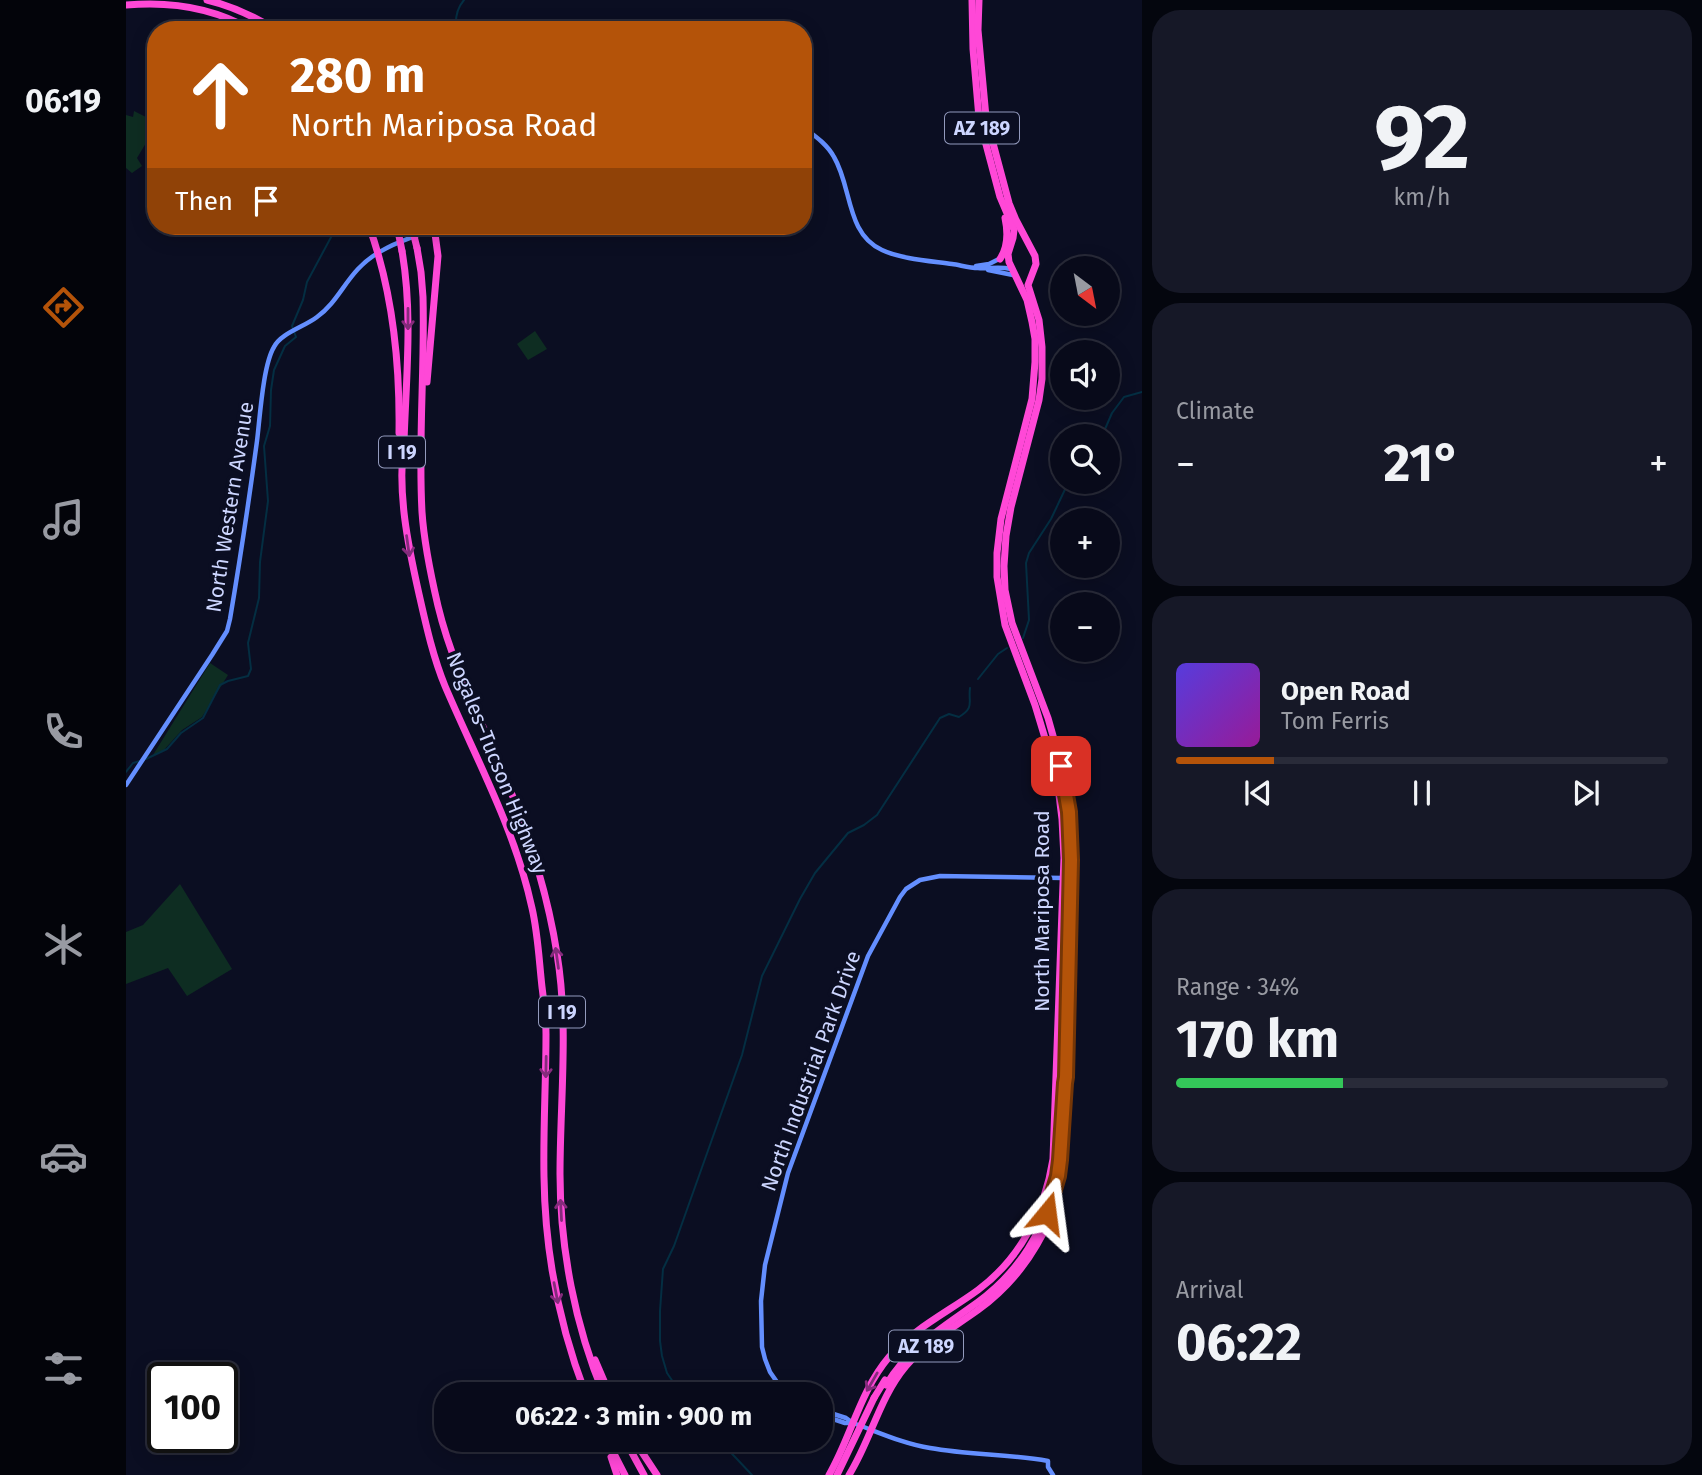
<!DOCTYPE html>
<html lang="en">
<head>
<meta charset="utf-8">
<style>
	body { margin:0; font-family:"Fira Sans",sans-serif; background:#161827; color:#f1f3f6; height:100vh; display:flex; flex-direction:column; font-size:26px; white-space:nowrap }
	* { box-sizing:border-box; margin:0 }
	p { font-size:23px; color:#989aa2 }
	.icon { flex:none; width:38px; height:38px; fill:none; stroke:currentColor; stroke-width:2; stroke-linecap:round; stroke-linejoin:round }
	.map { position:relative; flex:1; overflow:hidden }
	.side { display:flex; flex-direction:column; gap:10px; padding:10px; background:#04060e; width:560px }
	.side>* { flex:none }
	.banner { position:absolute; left:21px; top:21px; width:665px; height:214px; border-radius:28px; box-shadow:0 4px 18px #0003,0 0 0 2px #292b39; background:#b45309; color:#fff; overflow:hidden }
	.needle { width:46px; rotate:148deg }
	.tools { position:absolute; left:924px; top:256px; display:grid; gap:14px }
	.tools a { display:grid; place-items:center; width:70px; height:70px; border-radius:50%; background:#080a1a; box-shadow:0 4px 18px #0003,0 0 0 2px #292b39; font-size:35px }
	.speed { position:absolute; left:21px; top:1362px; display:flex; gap:14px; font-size:35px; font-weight:700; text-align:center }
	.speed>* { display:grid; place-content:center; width:91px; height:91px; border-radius:50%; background:#080a1a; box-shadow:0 4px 18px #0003,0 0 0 2px #292b39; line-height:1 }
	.speed .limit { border:4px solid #111; border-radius:10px; background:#fff; color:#111 }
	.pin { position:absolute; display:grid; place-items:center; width:60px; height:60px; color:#fff; margin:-30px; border-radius:14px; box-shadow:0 4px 10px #0006 }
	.me { position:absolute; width:77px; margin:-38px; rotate:16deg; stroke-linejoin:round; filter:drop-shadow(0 0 5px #0008) }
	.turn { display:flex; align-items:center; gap:24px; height:147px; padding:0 28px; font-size:32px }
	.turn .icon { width:91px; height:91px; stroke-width:2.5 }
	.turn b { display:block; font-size:49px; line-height:60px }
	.then { display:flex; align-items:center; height:66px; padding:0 28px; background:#0003; gap:14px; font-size:26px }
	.big { font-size:52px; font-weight:700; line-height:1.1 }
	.side .card { flex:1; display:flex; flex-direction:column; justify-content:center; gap:10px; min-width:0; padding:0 24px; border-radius:28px; background:#161827 }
	.side .dial { align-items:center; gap:0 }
	.dial b { font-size:91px; line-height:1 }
	.song { display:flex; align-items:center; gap:21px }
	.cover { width:84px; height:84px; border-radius:10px; background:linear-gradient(135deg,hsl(250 70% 55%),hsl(300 70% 35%)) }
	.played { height:7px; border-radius:4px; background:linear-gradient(90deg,#b45309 20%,#292b39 20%) }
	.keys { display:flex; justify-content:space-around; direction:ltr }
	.heat { display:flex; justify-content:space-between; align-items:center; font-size:38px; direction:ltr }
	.charge { height:10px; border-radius:5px; background:linear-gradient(90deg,#34c759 34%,#292b39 0) }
	.trip { position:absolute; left:308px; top:1382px; width:399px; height:70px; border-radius:28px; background:#080a1a; box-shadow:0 4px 18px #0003,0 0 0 2px #292b39; font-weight:700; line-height:70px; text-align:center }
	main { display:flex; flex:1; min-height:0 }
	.dock { display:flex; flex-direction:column; width:126px; justify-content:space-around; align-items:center; background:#03040a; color:#989aa2 }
	.dock .icon { width:49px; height:49px }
	.dock .current { color:#b45309 }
	.dock b { font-size:32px; color:#f1f3f6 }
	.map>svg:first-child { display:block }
	.green { fill:#0e2d22 }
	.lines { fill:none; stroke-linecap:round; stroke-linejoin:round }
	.stream { stroke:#042e42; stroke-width:2 }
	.secondary { stroke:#648fff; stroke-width:4.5 }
	.highway { stroke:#ff48d7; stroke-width:7 }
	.highway-bridge { stroke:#ff48d7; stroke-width:7 }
	.oneway { stroke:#852b7c }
	.route-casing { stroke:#753606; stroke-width:18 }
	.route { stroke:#b45309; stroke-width:12 }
	.labels { text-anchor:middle; stroke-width:7; stroke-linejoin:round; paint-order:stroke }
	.shield { fill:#0b0e22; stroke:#939abd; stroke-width:2 }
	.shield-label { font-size:19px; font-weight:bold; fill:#cdd6ff }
	.street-label { font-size:21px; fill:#cdd6ff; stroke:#0b0e22 }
</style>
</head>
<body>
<main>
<nav class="dock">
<b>06:19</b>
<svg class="icon current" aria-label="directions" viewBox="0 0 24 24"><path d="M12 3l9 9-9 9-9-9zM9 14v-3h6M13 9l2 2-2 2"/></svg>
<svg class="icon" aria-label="music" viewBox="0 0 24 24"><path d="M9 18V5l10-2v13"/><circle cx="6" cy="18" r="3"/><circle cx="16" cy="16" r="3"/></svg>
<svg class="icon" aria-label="phone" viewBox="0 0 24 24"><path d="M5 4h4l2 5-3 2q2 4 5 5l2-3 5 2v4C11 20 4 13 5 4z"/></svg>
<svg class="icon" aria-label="climate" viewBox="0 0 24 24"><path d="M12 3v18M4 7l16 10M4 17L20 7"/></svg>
<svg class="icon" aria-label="car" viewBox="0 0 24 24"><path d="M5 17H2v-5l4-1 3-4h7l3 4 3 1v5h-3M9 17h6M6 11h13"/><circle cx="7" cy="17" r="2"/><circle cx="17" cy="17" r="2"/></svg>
<svg class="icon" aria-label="filters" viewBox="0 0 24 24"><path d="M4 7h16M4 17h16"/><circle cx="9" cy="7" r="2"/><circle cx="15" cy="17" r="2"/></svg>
</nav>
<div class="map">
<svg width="1016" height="1475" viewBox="0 0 1016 1475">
	<rect width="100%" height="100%" fill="#0b0e22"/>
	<g class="green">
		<path d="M8,111L30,122C30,134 30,144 30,156L20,143L11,158L16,166L6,173L0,168V115L7,117Z"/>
		<polygon points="409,331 421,349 402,360 391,344"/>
		<polygon points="84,663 102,675 76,717 56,730 37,751 27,755"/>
		<polygon points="54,884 106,969 61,996 42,968 0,984 0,932 17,925"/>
	</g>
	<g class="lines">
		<g class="stream">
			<path d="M330,30C329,20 331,8 338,0"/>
			<polyline points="976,436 986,413 998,397 1016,392"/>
			<polyline points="897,638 903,620 900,563 903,553 925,519 943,481"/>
			<polyline points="852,679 872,654 881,648"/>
			<polyline points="20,759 41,749 55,733 77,718 94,685 102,681 122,676 125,669 122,643 133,598 134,562 142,501 138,446 144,426 145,390 148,370 159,346 170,337 166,326 177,300 181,282 211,226"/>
			<polyline points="0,772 7,763 14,761"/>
			<path d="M556,1395L541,1373L536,1356L534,1341V1311L537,1269L548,1246L616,1055L636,976L674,899L689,873L722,833L738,825L751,815L814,718L823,714L833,717C849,707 842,703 844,688"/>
			<polyline points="593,1440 626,1475"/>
		</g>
		<g class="secondary">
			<path d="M677,127C689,136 701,144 708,157C726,187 720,234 756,250C775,259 805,261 826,264C834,265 843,268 852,268C863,269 873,266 885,269"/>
			<polyline points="850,266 863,264 875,258"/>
			<polyline points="862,270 887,275"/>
			<path d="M0,785L86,655L101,631L104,619C114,560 123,500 131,441C134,417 137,365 148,347C155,333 178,327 191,317C209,304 217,285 232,269C254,245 287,238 316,226"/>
			<polyline points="660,1395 644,1372 639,1359 636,1347 635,1301 639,1265 662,1173 742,956 774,897 780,889 794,880 814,876 937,878"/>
			<path d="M695,1410L720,1418L727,1423C752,1432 778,1444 804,1448C843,1455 883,1454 922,1461V1467L927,1475"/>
			<polyline points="695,1415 719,1423 726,1423"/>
		</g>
		<g class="highway">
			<path d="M81,0C106,6 128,16 150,30"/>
			<path d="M0,5C44,1 88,8 126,30"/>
			<path d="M243,226C267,292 274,363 273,433"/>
			<path d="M291,248L295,272L297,297C299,368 292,440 296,512C298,543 305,576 312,606C326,664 353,716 376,770C401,829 421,889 431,954C443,1026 434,1101 434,1174C434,1248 449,1326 478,1395"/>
			<path d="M276,251C287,314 280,379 278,442C271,493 282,545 293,594C300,625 307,657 319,686C350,759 389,829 406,908C412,934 413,960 416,987C418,1003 420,1018 420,1034C420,1082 417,1130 418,1177C419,1252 433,1325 460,1395"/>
			<path d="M874,259C882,247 882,232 879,218"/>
			<polyline points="301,382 312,256 308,226"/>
			<polyline points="469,1360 484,1395"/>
			<path d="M760,1385C784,1346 816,1328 852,1302C892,1273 919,1230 930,1182"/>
			<polyline points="748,1398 759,1380"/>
			<polyline points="481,1440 499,1475"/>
			<polyline points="499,1440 518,1475"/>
			<polyline points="508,1440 531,1475"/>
			<polyline points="485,1457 491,1475"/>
			<path d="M703,1475C725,1437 734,1391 763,1357C788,1328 822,1312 852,1290C895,1258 919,1210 927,1159L936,910L938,858L936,819L933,795L925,758L909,705L879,625L871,577V553L875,519L906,399L909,362V339L906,322L901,300L883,262L882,254L887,238L888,230L874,197L853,118L847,49L846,0"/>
			<path d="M723,1475C745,1440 753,1398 780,1366C800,1343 827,1328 852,1310C901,1274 931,1222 938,1162L945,860L943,812L933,757L922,718L886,623L879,590L878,566L880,536L885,507L913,400L916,379V347L913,320L902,285L910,264L909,256L890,220L883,203L860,117L852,30L853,0"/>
		</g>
		<g class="highway-bridge">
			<polyline points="286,228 291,248"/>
			<polyline points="272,231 276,251"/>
			<polyline points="711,1475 748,1398"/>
		</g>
	</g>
	<defs><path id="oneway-shaft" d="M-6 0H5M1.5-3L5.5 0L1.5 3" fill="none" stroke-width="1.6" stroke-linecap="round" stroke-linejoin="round" transform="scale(1.75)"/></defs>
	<g class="oneway">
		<use href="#oneway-shaft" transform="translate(282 319) rotate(90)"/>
		<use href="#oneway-shaft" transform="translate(282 546) rotate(82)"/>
		<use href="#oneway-shaft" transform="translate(431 958) rotate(-98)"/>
		<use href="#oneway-shaft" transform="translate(420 1067) rotate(91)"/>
		<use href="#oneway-shaft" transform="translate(435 1210) rotate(-93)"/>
		<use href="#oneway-shaft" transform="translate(430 1293) rotate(79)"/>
		<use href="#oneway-shaft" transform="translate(746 1382) rotate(120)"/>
	</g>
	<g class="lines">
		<g class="route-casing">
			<polyline id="route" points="921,1213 932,1176 934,1160 939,1083 940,1077 945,860 943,812 935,766"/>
		</g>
		<use href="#route" class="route"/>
	</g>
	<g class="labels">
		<g class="shield">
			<rect x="819" y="112.5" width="74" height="31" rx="5"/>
			<rect x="253" y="436.5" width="46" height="31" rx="5"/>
			<rect x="413" y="996.5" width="46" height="31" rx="5"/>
			<rect x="763" y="1330.5" width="74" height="31" rx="5"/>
		</g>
		<g class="shield-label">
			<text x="856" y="135">AZ 189</text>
			<text x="276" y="459">I 19</text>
			<text x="436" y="1019">I 19</text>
			<text x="800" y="1353">AZ 189</text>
		</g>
		<g class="street-label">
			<text transform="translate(104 507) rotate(-81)" y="7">North Western Avenue</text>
			<text transform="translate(371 763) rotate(68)" y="7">Nogales–Tucson Highway</text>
			<text transform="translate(916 911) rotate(-90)" y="7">North Mariposa Road</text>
			<text transform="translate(685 1071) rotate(-70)" y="7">North Industrial Park Drive</text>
		</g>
	</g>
</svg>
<div class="tools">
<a><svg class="needle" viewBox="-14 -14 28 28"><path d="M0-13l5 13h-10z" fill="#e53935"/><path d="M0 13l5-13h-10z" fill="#989aa2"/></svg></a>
<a><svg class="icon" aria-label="sound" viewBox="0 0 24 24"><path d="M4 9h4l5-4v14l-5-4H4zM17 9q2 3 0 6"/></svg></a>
<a><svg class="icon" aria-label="search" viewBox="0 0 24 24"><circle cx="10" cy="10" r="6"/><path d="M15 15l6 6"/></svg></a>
<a>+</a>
<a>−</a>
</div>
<div class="speed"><div class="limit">100</div></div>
<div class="pin" style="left:935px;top:766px;background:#d93025"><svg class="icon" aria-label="arrive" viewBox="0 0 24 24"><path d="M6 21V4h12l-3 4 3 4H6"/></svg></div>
<svg class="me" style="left:921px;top:1213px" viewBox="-20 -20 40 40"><path d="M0-17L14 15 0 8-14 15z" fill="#b45309" stroke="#fff" stroke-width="4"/></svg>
<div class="trip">06:22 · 3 min · 900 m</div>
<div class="banner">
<div class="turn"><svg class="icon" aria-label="ahead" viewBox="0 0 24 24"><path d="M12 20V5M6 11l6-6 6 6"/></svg><div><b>280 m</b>North Mariposa Road</div></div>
<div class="then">Then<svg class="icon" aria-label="arrive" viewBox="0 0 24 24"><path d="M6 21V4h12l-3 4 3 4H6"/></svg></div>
</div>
</div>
<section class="side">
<div class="card dial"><b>92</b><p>km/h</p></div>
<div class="card"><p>Climate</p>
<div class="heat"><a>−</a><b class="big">21°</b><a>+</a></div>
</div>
<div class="card">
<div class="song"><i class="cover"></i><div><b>Open Road</b><p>Tom Ferris</p></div></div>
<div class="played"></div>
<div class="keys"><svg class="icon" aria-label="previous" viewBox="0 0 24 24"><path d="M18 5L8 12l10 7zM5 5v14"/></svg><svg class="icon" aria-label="pause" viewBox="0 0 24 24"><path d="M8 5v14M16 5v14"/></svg><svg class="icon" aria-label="next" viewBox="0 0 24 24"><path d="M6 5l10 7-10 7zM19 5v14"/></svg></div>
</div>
<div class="card"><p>Range · 34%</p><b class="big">170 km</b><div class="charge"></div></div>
<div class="card"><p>Arrival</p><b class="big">06:22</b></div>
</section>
</main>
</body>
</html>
